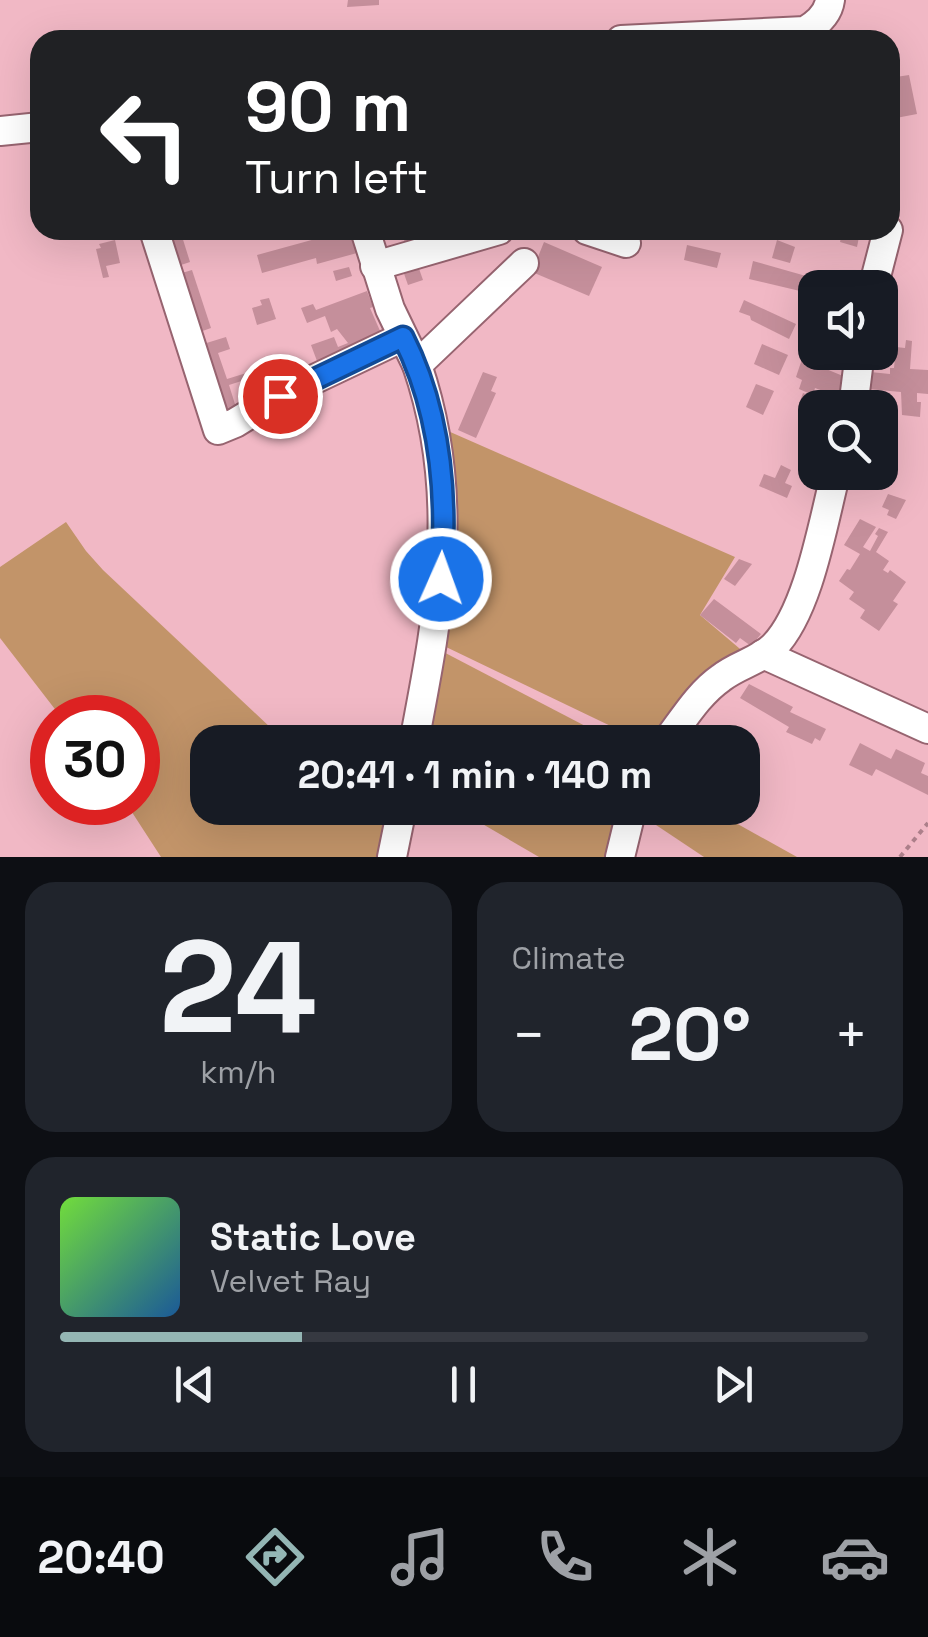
<!DOCTYPE html>
<html lang="en">
<head>
<meta charset="utf-8">
<style>
	body { margin:0; font-family:"Space Grotesk",sans-serif; background:#20242c; color:#f1f3f6; height:100vh; display:flex; flex-direction:column; font-size:38px; white-space:nowrap }
	* { box-sizing:border-box; margin:0 }
	p { font-size:32px; color:#9ea1a6 }
	.icon { flex:none; width:55px; height:55px; fill:none; stroke:currentColor; stroke-width:2; stroke-linecap:round; stroke-linejoin:round }
	.map { position:relative; height:857px; overflow:hidden }
	.drawer { display:flex; flex-direction:column; gap:25px; padding:25px; background:#0d0f14; flex:1 }
	.drawer>* { flex:none }
	.top-card { position:absolute; left:30px; top:30px; width:870px; height:210px; border-radius:30px; box-shadow:0 10px 40px #0002; background:#202124; color:#fff; overflow:hidden }
	.fabs { position:absolute; left:798px; top:270px; display:grid; gap:20px }
	.fabs a { display:grid; place-items:center; width:100px; height:100px; border-radius:20px; background:#171b24; box-shadow:0 10px 40px #0002; font-size:50px }
	.speed { position:absolute; left:30px; top:695px; display:flex; gap:20px; font-size:50px; font-weight:700; text-align:center }
	.speed>* { display:grid; place-content:center; width:130px; height:130px; border-radius:50%; background:#171b24; box-shadow:0 10px 40px #0002; line-height:1 }
	.speed .limit { border:15px solid #d22; background:#fff; color:#111 }
	.pin { position:absolute; display:grid; place-items:center; width:85px; height:85px; color:#fff; margin:-42px; border:5px solid #fff; border-radius:50%; box-shadow:0 2px 10px #0007 }
	.me { position:absolute; width:110px; margin:-55px; rotate:2deg; stroke-linejoin:round; filter:drop-shadow(0 0 8px #0008) }
	.turn { display:flex; align-items:center; gap:35px; height:210px; padding:0 50px; font-size:45px }
	.turn .icon { width:130px; height:130px; stroke-width:2.5 }
	.turn b { display:block; font-size:70px; line-height:85px }
	.big { font-size:75px; font-weight:600; line-height:1.1 }
	.drawer .widget { flex:1; display:flex; flex-direction:column; justify-content:center; gap:15px; min-width:0; padding:0 35px; border-radius:30px; background:#20242c }
	.drawer .dial { align-items:center; gap:0 }
	.dial b { font-size:130px; line-height:1 }
	.song { display:flex; align-items:center; gap:30px }
	.cover { width:120px; height:120px; border-radius:15px; background:linear-gradient(135deg,hsl(100 70% 55%),hsl(210 70% 35%)) }
	.played { height:10px; border-radius:5px; background:linear-gradient(90deg,#94b6b4 30%,#363941 30%) }
	.keys { display:flex; justify-content:space-around; direction:ltr }
	.heat { display:flex; justify-content:space-between; align-items:center; font-size:55px; direction:ltr }
	.drawer .tiles { flex:1; display:grid; gap:25px; grid-template-columns:1fr 1fr }
	.widget:last-child { grid-column:span 2 }
	.trip { position:absolute; left:190px; top:725px; width:570px; height:100px; border-radius:30px; background:#171b24; box-shadow:0 10px 40px #0002; font-weight:600; line-height:100px; text-align:center }
	.dock { display:flex; height:160px; justify-content:space-around; align-items:center; background:#090b0e; color:#9ea1a6 }
	.dock .icon { width:70px; height:70px }
	.dock .current { color:#94b6b4 }
	.dock b { font-size:45px; color:#f1f3f6 }
	.map>svg:first-child { display:block }
	.green { fill:#c29469 }
	.building { fill:#c58f9b }
	.lines { fill:none; stroke-linecap:round; stroke-linejoin:round }
	.minor-casing { stroke:#976470; stroke-width:32 }
	.path { stroke:#ac7f8a; stroke-width:4; stroke-dasharray:5 5; stroke-linecap:butt }
	.minor { stroke:#fff; stroke-width:28 }
	.route-casing { stroke:#114b97; stroke-width:25 }
	.route { stroke:#1a73e8; stroke-width:18 }
</style>
</head>
<body>
<div class="map">
<svg width="928" height="857" viewBox="0 0 928 857">
	<rect width="100%" height="100%" fill="#f1b8c5"/>
	<g class="green">
		<polygon points="448,431 735,557 700,615 746,654 653,742 644,742 444,646 455,519"/>
		<polygon points="66,522 86,551 103,570 272,729 291,742 208,742 208,808 389,808 379,857 161,857 126,803 138,802 138,718 61,717 0,638 0,567"/>
		<polygon points="432,646 616,742 414,742"/>
		<polygon points="455,808 620,808 607,857 539,857"/>
		<polygon points="649,808 709,808 797,857 704,857 647,819"/>
	</g>
	<g class="building">
		<polygon points="348,0 379,0 379,5 347,7"/>
		<polygon points="909,75 917,114 896,118 896,114 890,115 890,95 898,93 896,77"/>
		<polygon points="161,230 180,230 190,262 172,268"/>
		<polygon points="348,230 351,230 357,253 317,264 316,258 262,273 257,255"/>
		<polygon points="401,230 453,230 407,250"/>
		<polygon points="842,233 859,237 857,247 840,242"/>
		<polygon points="115,240 120,263 106,266 109,277 103,278 96,249 101,248 99,244"/>
		<polygon points="777,240 795,247 790,263 772,258"/>
		<polygon points="544,242 602,267 589,296 532,272"/>
		<polygon points="687,245 721,253 717,268 684,260"/>
		<polygon points="753,261 820,280 838,288 815,288 815,298 800,291 749,279"/>
		<polygon points="417,263 423,280 408,285 402,268"/>
		<polygon points="349,267 352,276 336,281 333,271"/>
		<polygon points="192,270 211,328 194,334 175,275"/>
		<polygon points="367,291 373,307 370,308 384,340 317,361 311,345 334,337 338,347 348,343 337,329 331,332 325,316 307,323 301,308 313,304 316,310"/>
		<polygon points="269,298 276,319 257,325 252,308 262,305 260,300"/>
		<polygon points="744,300 796,324 789,339 751,320 750,316 739,312"/>
		<polygon points="808,307 815,310 815,322 800,316 803,310 807,311"/>
		<polygon points="810,330 815,332 815,352 804,347"/>
		<polygon points="226,337 230,349 218,353 227,379 256,370 257,376 229,385 239,417 221,423 200,345"/>
		<polygon points="906,340 912,341 910,369 928,370 928,394 917,393 917,402 921,402 920,417 902,415 901,392 868,389 870,372 890,374 890,368 894,368 896,347 905,348"/>
		<polygon points="762,344 788,355 779,375 754,364"/>
		<polygon points="816,352 853,352 848,366"/>
		<polygon points="802,359 855,381 840,399 837,407 827,403 825,408 818,405 815,411 799,404 803,393 820,400 823,391 815,388 813,395 799,389 802,380 796,377"/>
		<polygon points="483,372 497,377 491,391 496,393 476,438 458,430"/>
		<polygon points="756,384 774,391 763,415 746,407"/>
		<polygon points="781,465 791,470 785,483 792,486 787,498 759,486 764,474 775,478"/>
		<polygon points="888,494 906,500 896,519 887,515 889,510 882,507"/>
		<polygon points="860,519 876,527 863,547 870,551 878,536 875,534 879,528 888,532 876,552 889,561 883,570 888,573 890,570 906,582 893,601 898,604 879,631 860,618 865,610 849,599 854,592 839,581 847,569 850,570 860,554 844,545"/>
		<polygon points="739,559 752,564 735,586 724,579"/>
		<polygon points="714,599 761,634 751,646 740,638 736,643 700,615"/>
		<polygon points="749,684 793,707 790,712 826,729 820,741 815,738 812,744 786,732 789,727 740,698"/>
		<polygon points="860,743 891,759 896,749 925,763 921,773 928,776 928,795 876,769 872,776 849,765"/>
	</g>
	<g class="lines">
		<g class="minor-casing">
			<g id="minor">
				<path d="M621,40L805,31C817,24 828,15 830,0"/>
				<polyline points="0,131 40,127"/>
				<polyline points="154,230 218,430 235,423 279,396 403,337"/>
				<polyline points="365,230 390,309 417,365 524,263"/>
				<polyline points="587,230 626,243"/>
				<polyline points="375,266 499,230"/>
				<polyline points="873,288 888,230"/>
				<polyline points="853,408 860,352"/>
				<polyline points="763,654 928,729"/>
				<path d="M414,742C439,611 462,496 417,365"/>
				<path d="M666,742C683,720 698,694 721,678C737,665 759,661 774,646C809,610 823,522 836,472"/>
				<polyline points="392,857 402,808"/>
				<polyline points="620,857 632,808"/>
			</g>
		</g>
		<polyline class="path" points="900,857 928,823"/>
		<use href="#minor" class="minor"/>
	</g>
	<g class="lines">
		<g class="route-casing">
			<path id="route" d="M280,396L403,337C441,412 448,496 441,579"/>
		</g>
		<use href="#route" class="route"/>
	</g>
</svg>
<div class="fabs">
<a><svg class="icon" aria-label="sound" viewBox="0 0 24 24"><path d="M4 9h4l5-4v14l-5-4H4zM17 9q2 3 0 6"/></svg></a>
<a><svg class="icon" aria-label="search" viewBox="0 0 24 24"><circle cx="10" cy="10" r="6"/><path d="M15 15l6 6"/></svg></a>
</div>
<div class="speed"><div class="limit">30</div></div>
<div class="pin" style="left:280px;top:396px;background:#d93025"><svg class="icon" aria-label="arrive" viewBox="0 0 24 24"><path d="M6 21V4h12l-3 4 3 4H6"/></svg></div>
<svg class="me" style="left:441px;top:579px" viewBox="-20 -20 40 40"><circle r="17" fill="#1a73e8" stroke="#fff" stroke-width="3"/><path d="M0-11L8 9 0 5-8 9z" fill="#fff"/></svg>
<div class="trip">20:41 · 1 min · 140 m</div>
<div class="top-card">
<div class="turn"><svg class="icon" aria-label="left" viewBox="0 0 24 24"><path d="M17 20v-9H6M10 6l-5 5 5 5"/></svg><div><b>90 m</b>Turn left</div></div>
</div>
</div>
<section class="drawer">
<div class="tiles">
<div class="widget dial"><b>24</b><p>km/h</p></div>
<div class="widget"><p>Climate</p>
<div class="heat"><a>−</a><b class="big">20°</b><a>+</a></div>
</div>
<div class="widget">
<div class="song"><i class="cover"></i><div><b>Static Love</b><p>Velvet Ray</p></div></div>
<div class="played"></div>
<div class="keys"><svg class="icon" aria-label="previous" viewBox="0 0 24 24"><path d="M18 5L8 12l10 7zM5 5v14"/></svg><svg class="icon" aria-label="pause" viewBox="0 0 24 24"><path d="M8 5v14M16 5v14"/></svg><svg class="icon" aria-label="next" viewBox="0 0 24 24"><path d="M6 5l10 7-10 7zM19 5v14"/></svg></div>
</div>
</div>
</section>
<nav class="dock">
<b>20:40</b>
<svg class="icon current" aria-label="directions" viewBox="0 0 24 24"><path d="M12 3l9 9-9 9-9-9zM9 14v-3h6M13 9l2 2-2 2"/></svg>
<svg class="icon" aria-label="music" viewBox="0 0 24 24"><path d="M9 18V5l10-2v13"/><circle cx="6" cy="18" r="3"/><circle cx="16" cy="16" r="3"/></svg>
<svg class="icon" aria-label="phone" viewBox="0 0 24 24"><path d="M5 4h4l2 5-3 2q2 4 5 5l2-3 5 2v4C11 20 4 13 5 4z"/></svg>
<svg class="icon" aria-label="climate" viewBox="0 0 24 24"><path d="M12 3v18M4 7l16 10M4 17L20 7"/></svg>
<svg class="icon" aria-label="car" viewBox="0 0 24 24"><path d="M5 17H2v-5l4-1 3-4h7l3 4 3 1v5h-3M9 17h6M6 11h13"/><circle cx="7" cy="17" r="2"/><circle cx="17" cy="17" r="2"/></svg>
</nav>
</body>
</html>
